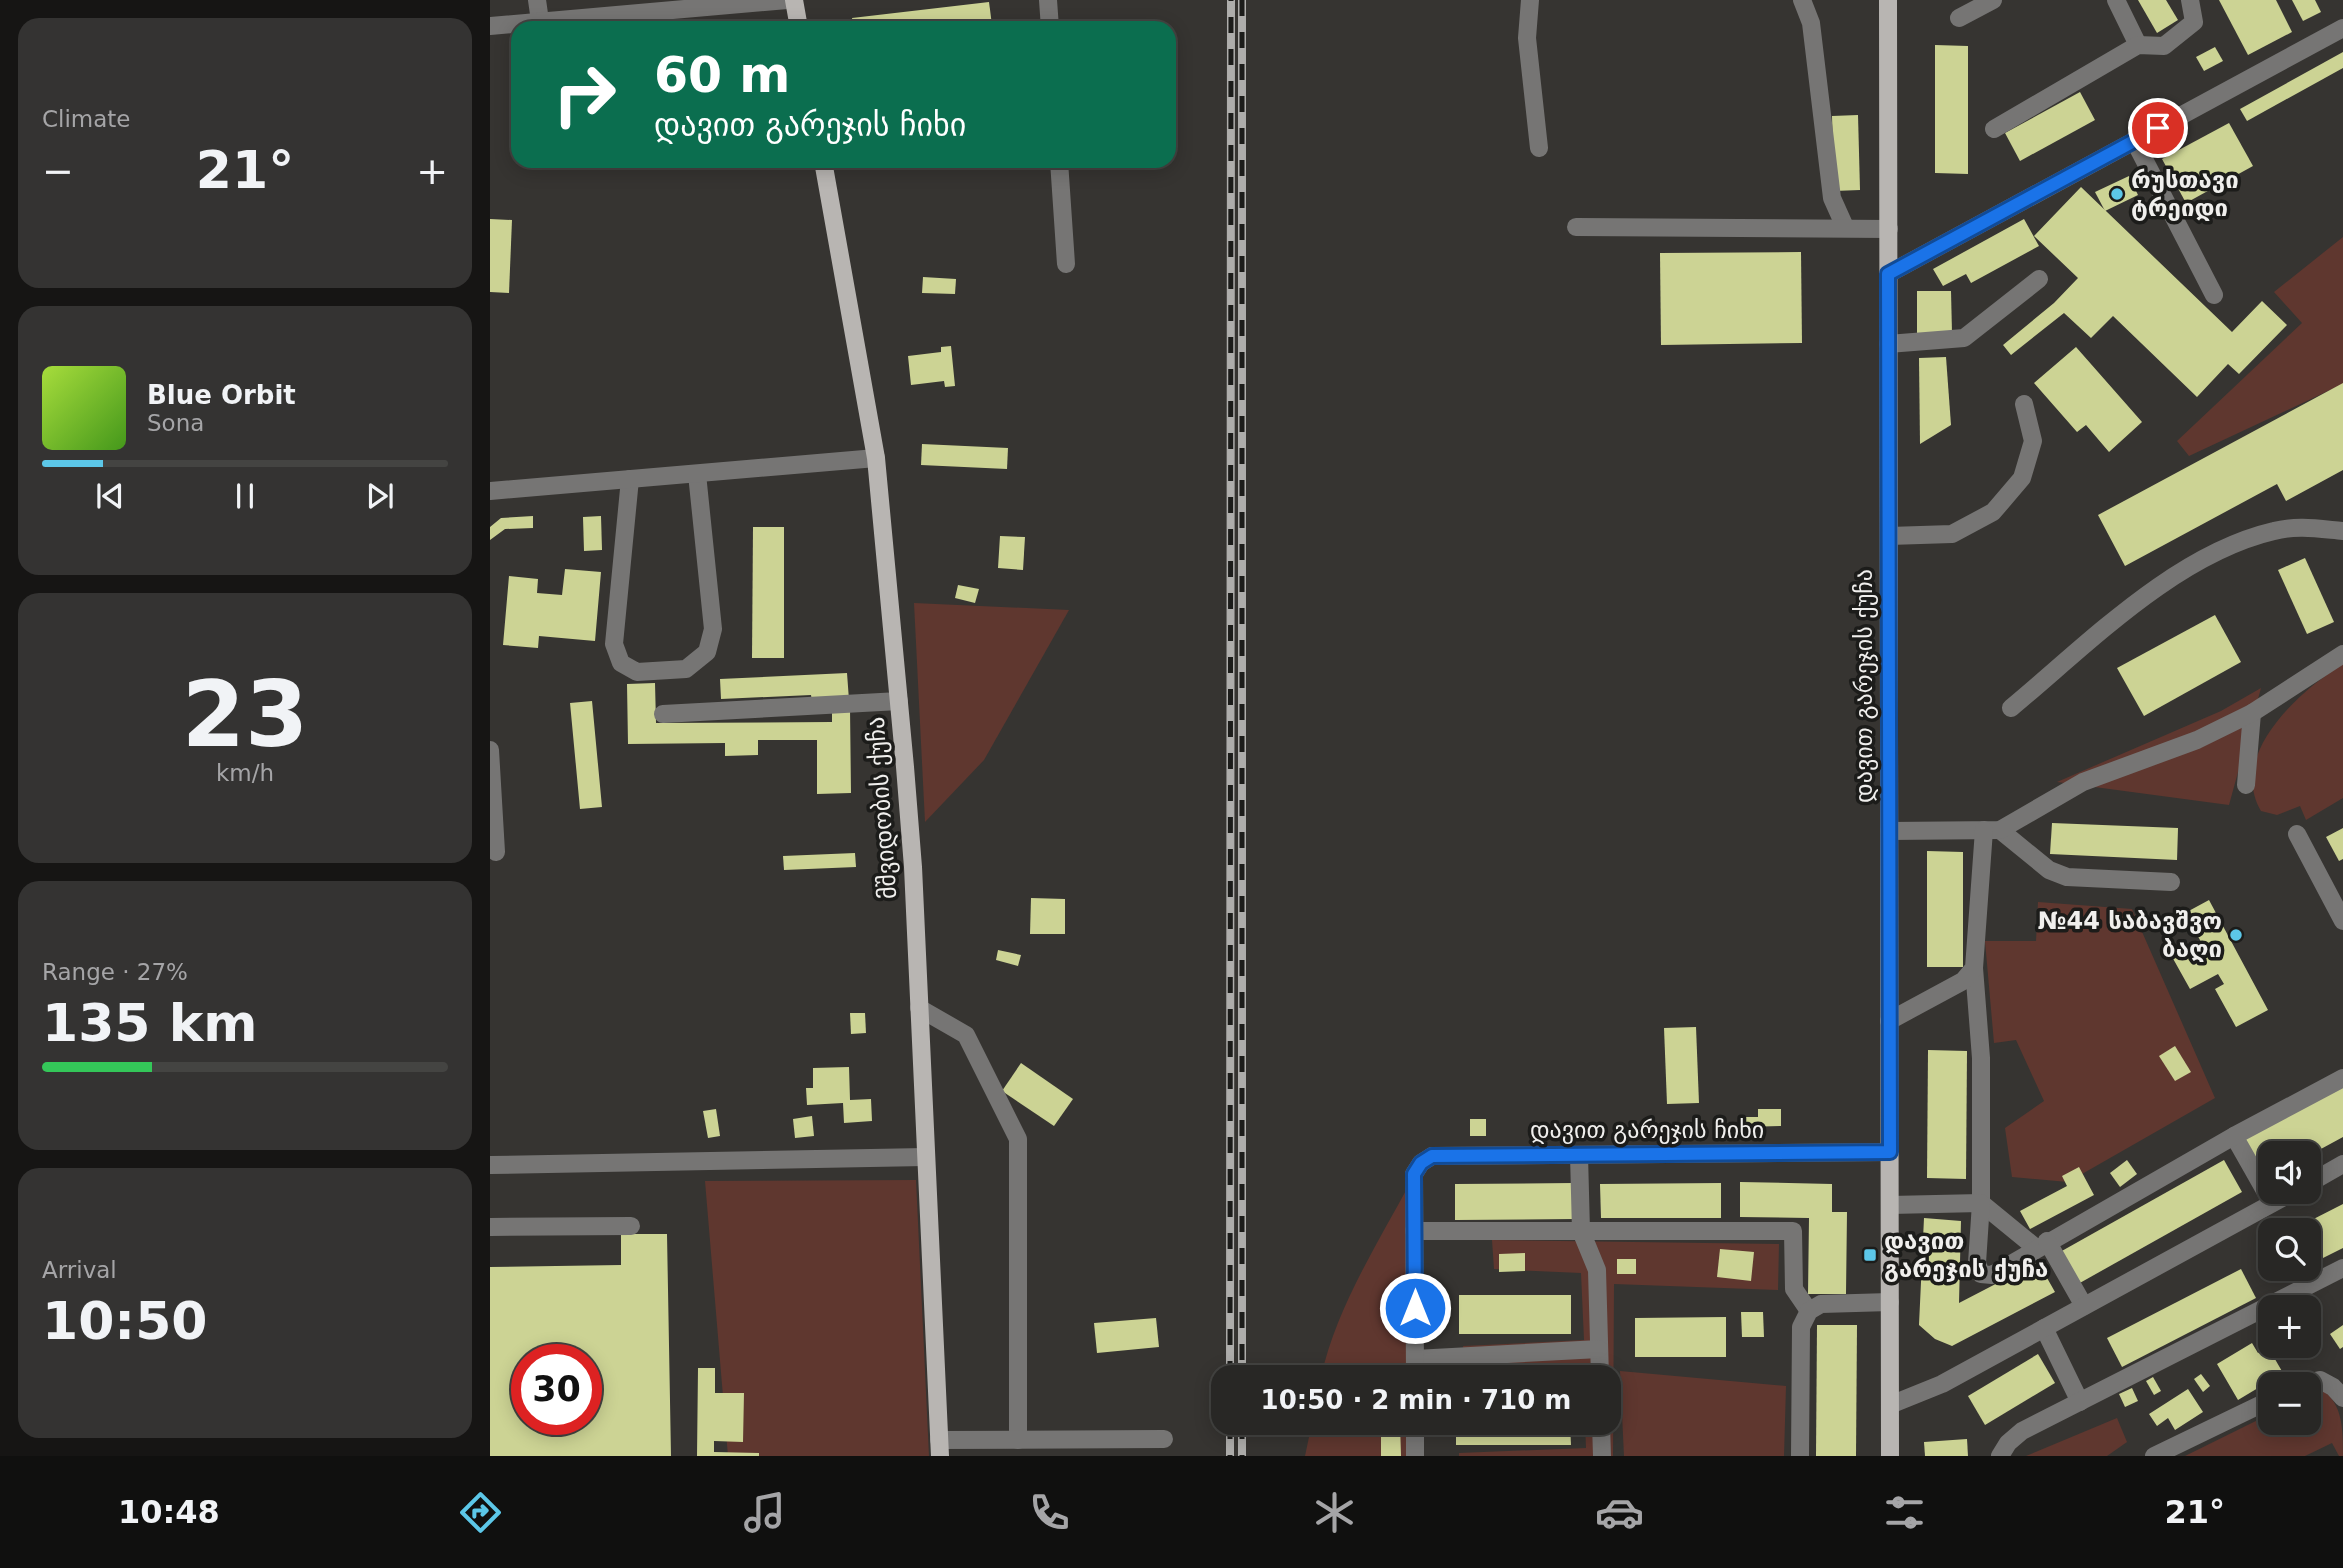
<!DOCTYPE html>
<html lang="en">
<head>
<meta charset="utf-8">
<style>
	body { margin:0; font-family:"DejaVu Sans","Noto Sans Georgian",sans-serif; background:#343332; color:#f1f3f6; height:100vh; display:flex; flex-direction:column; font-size:26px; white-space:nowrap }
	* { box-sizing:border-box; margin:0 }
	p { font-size:23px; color:#a5a5a7 }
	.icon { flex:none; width:38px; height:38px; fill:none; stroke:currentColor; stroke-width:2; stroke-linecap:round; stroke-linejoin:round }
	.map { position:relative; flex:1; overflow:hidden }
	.panel { display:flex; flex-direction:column; gap:18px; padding:18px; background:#161514; width:490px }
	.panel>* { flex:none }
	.hud { position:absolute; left:21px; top:21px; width:665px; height:147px; border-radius:21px; box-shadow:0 4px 18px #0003,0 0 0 2px #444442; background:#0b6e4f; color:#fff; overflow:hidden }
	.controls { position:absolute; left:1768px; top:1141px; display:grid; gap:14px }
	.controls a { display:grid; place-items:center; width:63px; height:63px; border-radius:14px; background:#282725; box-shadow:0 4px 18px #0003,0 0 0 2px #444442; font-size:35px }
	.speed { position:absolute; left:21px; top:1344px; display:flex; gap:14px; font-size:35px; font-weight:700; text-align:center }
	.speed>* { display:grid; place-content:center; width:91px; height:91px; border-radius:50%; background:#282725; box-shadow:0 4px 18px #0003,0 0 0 2px #444442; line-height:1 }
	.speed .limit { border:10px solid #d22; background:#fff; color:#111 }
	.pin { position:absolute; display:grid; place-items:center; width:60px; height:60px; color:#fff; margin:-30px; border:4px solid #fff; border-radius:50%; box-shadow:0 2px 7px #0007 }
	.me { position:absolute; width:77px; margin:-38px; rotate:0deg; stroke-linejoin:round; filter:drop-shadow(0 0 5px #0008) }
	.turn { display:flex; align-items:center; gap:24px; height:147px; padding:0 28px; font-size:32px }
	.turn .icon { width:91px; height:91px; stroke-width:2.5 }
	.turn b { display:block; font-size:49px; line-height:60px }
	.big { font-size:52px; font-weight:600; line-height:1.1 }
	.panel .widget { flex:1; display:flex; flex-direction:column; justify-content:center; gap:10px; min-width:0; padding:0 24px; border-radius:21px; background:#343332 }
	.panel .dial { align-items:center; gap:0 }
	.dial b { font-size:91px; line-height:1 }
	.song { display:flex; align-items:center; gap:21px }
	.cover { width:84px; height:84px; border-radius:10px; background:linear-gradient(135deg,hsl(80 70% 55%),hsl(100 70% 35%)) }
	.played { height:7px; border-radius:4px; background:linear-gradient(90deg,#5cc7e8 15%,#444442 15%) }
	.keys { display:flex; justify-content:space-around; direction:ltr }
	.heat { display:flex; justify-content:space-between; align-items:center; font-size:38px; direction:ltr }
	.charge { height:10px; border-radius:5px; background:linear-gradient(90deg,#34c759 27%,#444442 0) }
	.trip { position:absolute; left:721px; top:1365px; width:410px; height:70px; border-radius:21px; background:#282725; box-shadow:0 4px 18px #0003,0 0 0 2px #444442; font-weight:600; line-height:70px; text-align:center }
	.menu { display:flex; height:112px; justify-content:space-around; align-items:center; background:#10100f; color:#a5a5a7 }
	.menu .icon { width:49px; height:49px }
	.menu .current { color:#5cc7e8 }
	.menu b { font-size:32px; color:#f1f3f6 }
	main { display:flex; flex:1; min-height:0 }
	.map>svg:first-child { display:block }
	.green { fill:#5f372f }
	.building { fill:#ccd394; fill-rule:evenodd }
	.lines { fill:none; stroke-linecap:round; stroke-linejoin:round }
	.minor { stroke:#767574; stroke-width:18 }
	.major { stroke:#b8b5b2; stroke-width:18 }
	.rail-casing { stroke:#aeadab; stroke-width:8 }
	.rail { stroke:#1c1c1a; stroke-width:5; stroke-dasharray:16; stroke-linecap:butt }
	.route-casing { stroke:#114b97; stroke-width:18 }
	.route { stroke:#1a73e8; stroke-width:12 }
	.poi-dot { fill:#5cc7e8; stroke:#1c1c1a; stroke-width:2.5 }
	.labels { text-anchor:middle; stroke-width:7; stroke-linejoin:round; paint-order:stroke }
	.poi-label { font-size:24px; font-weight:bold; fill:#f0efed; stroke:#1c1c1a; text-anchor:start }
	.street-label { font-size:24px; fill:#f0efed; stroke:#1c1c1a }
</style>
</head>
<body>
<main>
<section class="panel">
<div class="widget"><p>Climate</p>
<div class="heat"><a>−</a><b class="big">21°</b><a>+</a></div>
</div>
<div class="widget">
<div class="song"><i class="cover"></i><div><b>Blue Orbit</b><p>Sona</p></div></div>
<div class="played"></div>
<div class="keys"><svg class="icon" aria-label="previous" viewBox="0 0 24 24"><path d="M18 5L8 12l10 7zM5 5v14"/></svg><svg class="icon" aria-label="pause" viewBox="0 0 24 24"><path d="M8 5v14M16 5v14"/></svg><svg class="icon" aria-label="next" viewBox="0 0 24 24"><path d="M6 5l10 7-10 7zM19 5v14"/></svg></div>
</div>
<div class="widget dial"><b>23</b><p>km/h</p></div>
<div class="widget"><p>Range · 27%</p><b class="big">135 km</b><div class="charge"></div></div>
<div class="widget"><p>Arrival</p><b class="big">10:50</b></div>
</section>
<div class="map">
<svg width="1853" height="1456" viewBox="0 0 1853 1456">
	<rect width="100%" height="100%" fill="#363431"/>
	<g class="green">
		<polygon points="1853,237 1853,384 1699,456 1687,441 1812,323 1784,292"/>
		<polygon points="424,603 579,610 494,760 435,822"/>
		<path d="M1853,664V798L1816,820L1810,806L1787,815L1771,811C1738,755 1809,691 1853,664Z"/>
		<polygon points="1771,688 1739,805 1567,782 1731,711"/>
		<polygon points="1548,902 1642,909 1725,1098 1578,1182 1522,1177 1515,1128 1554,1101 1526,1040 1504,1043 1495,941 1546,941"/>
		<polygon points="426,1180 439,1456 238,1456 215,1181"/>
		<path d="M919,1185L917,1377H831C846,1309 886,1246 919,1185Z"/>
		<polygon points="1002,1240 1289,1244 1288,1290 1124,1284 1123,1456 969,1456 969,1453 1096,1448 1095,1423 1118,1423 1118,1377 1095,1377 1094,1375 976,1377 973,1346 1094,1340 1091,1273 1004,1269"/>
		<polygon points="1130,1371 1296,1386 1294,1456 1134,1456"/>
		<path d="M1832,1389C1853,1405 1853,1429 1853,1456H1849L1842,1443L1815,1456H1695L1780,1414V1423H1818V1396Z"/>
		<polygon points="1627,1418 1637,1442 1617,1456 1536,1456"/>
		<polygon points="822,1423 918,1423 918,1456 815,1456"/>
	</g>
	<g class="building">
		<polygon points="1648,0 1676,0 1688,20 1667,33"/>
		<polygon points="1729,0 1786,0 1802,32 1758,55"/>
		<polygon points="1802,0 1825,0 1831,12 1813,21"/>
		<polygon points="499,2 502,25 478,28 364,28 362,18"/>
		<polygon points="1445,45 1478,46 1478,174 1445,173"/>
		<polygon points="1725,47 1733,61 1714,71 1706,57"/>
		<polygon points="1853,52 1853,68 1757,121 1750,109"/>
		<polygon points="1590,92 1605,120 1530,161 1515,133"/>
		<polygon points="1368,115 1370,190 1344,191 1342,116"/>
		<polygon points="1739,123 1763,166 1696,203 1672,159"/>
		<polygon points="1639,176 1648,195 1615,211 1605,192"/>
		<polygon points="1591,187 1742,332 1772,301 1797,325 1749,374 1738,364 1707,397 1623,316 1601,338 1574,313 1521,355 1513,345 1564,303 1588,278 1544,236"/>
		<polygon points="0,219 22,220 19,293 0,292"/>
		<polygon points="1534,219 1549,246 1481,283 1476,274 1453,286 1443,269"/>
		<polygon points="1311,252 1312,343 1171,345 1170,253"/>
		<polygon points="433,277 466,279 465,294 432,293"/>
		<polygon points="1427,291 1461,291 1462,333 1427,333"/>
		<polygon points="461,346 465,386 455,387 454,381 421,385 418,356 451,352 451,347"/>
		<polygon points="1586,347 1652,422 1619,452 1596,425 1587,432 1544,383"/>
		<polygon points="1456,357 1461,425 1430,444 1429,358"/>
		<polygon points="1853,383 1853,470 1796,501 1787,484 1635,566 1608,515"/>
		<polygon points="432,444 518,448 517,469 431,465"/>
		<polygon points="43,516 43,528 15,529 0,540 0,527 11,518"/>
		<polygon points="111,516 112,550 94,551 93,517"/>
		<polygon points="263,527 294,527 294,658 262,658"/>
		<polygon points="510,536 535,537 533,570 508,568"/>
		<polygon points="1815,558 1844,622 1817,634 1788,570"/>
		<polygon points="75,569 111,572 105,641 49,636 48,648 13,645 19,576 48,579 47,593 72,595"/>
		<polygon points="468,585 489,589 485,603 465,598"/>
		<polygon points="1725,615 1751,662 1654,716 1627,668"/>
		<polygon points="357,673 359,700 322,701 321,695 231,699 230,679"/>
		<polygon points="165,683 166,723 342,722 342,708 360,708 361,793 327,794 327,740 268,740 268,755 235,756 235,743 138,744 137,684"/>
		<polygon points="102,701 112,807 90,809 80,703"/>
		<polygon points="1562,823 1688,828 1687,860 1560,854"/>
		<polygon points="1853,828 1853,859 1849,861 1836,837"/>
		<polygon points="1437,851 1473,852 1473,967 1437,967"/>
		<polygon points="365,853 366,867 294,870 293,856"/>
		<polygon points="541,898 575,899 575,934 540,934"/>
		<polygon points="1719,900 1778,1010 1746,1027 1725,989 1734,984 1728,974 1700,989 1681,955 1698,946 1703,956 1715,949 1695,913"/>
		<polygon points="508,950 531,955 528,966 506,960"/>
		<polygon points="360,1013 375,1013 376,1033 361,1034"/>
		<polygon points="1206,1027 1209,1103 1177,1104 1174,1028"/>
		<polygon points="1685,1046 1701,1072 1685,1081 1669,1056"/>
		<polygon points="1438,1050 1477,1051 1476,1179 1437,1178"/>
		<polygon points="531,1063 583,1099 564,1126 512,1091"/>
		<polygon points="359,1067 360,1100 381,1099 382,1121 354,1123 353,1103 317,1105 316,1088 323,1088 323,1068"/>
		<polygon points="1853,1082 1853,1137 1818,1156 1818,1153 1780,1153 1780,1177 1774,1181 1750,1138"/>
		<polygon points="226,1109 230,1136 218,1138 213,1111"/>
		<polygon points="1268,1109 1291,1109 1291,1126 1255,1127 1254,1117 1268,1117"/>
		<polygon points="322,1116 324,1136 305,1138 303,1119"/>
		<rect x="980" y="1119" width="16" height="17"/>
		<polygon points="1637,1160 1647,1174 1630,1187 1620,1173"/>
		<polygon points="1734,1160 1752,1192 1588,1284 1570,1252"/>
		<polygon points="1589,1167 1604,1195 1540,1229 1530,1211 1577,1186 1572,1176"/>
		<polygon points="1250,1182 1342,1184 1342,1212 1357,1212 1356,1294 1318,1294 1319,1218 1250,1217"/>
		<polygon points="1084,1183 1085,1219 965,1220 965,1184"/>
		<polygon points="1231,1183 1231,1218 1111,1218 1110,1184"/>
		<polygon points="1853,1204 1853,1248 1821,1264 1818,1259 1818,1230 1802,1230"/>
		<polygon points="1434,1218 1471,1221 1469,1303 1548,1262 1565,1292 1462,1346 1445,1339 1429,1325"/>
		<path d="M131,1234H177L181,1456H0V1267L131,1265ZM37,1360H96V1419H37Z"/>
		<polygon points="1230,1249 1264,1252 1261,1281 1227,1277"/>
		<polygon points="1035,1253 1035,1271 1009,1272 1009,1254"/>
		<rect x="1127" y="1259" width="19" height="15"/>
		<polygon points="1751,1269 1766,1298 1632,1367 1617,1338"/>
		<rect x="969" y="1295" width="112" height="39"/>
		<polygon points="1251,1312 1273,1312 1274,1337 1252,1337"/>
		<polygon points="1236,1317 1236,1357 1145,1357 1145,1318"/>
		<polygon points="666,1318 669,1347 607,1353 604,1323"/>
		<polygon points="1327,1325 1367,1325 1366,1456 1326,1456"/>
		<polygon points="1853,1325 1853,1347 1850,1349 1840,1334"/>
		<polygon points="1762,1343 1768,1353 1778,1347 1793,1373 1748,1400 1727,1364"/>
		<polygon points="1548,1354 1565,1383 1495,1425 1478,1396"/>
		<polygon points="208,1368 225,1368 225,1393 254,1393 253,1442 224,1441 224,1452 269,1453 269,1456 207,1456"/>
		<rect x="949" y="1371" width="16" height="6"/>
		<polygon points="1711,1374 1720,1386 1713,1392 1704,1379"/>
		<polygon points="1663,1377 1671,1391 1664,1395 1656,1381"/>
		<polygon points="1642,1388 1648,1401 1635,1407 1629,1394"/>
		<polygon points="1698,1389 1713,1412 1685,1430 1678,1418 1667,1426 1659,1414"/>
		<polygon points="891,1423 910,1423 911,1456 891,1456"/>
		<polygon points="966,1423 1080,1423 1081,1445 966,1445"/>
		<polygon points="1477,1439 1478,1456 1435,1456 1434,1442"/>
	</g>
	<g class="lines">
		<g class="minor">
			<polyline points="47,0 50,21"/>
			<polyline points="558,0 560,28"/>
			<polyline points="1040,0 1037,38 1049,148"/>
			<polyline points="1312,0 1321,23 1342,198 1355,227"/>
			<polyline points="1626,0 1648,45"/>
			<polyline points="1469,18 1503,0"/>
			<polyline points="0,26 297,0"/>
			<polyline points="1504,129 1648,45 1674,46 1704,22 1700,0"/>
			<polyline points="1644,140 1724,295"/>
			<polyline points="569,161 576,264"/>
			<polyline points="1086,227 1399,229"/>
			<polyline points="1398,274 1853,28"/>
			<polyline points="1398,344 1474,338 1549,279"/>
			<polyline points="140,479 124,644 131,663 147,672 196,669 217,652 223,629 207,474"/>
			<polyline points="0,491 386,458"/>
			<polyline points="1399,536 1462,534 1503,512 1532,478 1543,441 1534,404"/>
			<path d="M1521,708C1597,645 1685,554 1784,531C1807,525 1830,529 1853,531"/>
			<polyline points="173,714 409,701"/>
			<polyline points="0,750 6,852"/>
			<polyline points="1756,785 1762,713"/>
			<polyline points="1510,830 1559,870 1577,877 1681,882"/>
			<polyline points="1399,831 1510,830 1593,782 1707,740 1762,713 1853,654"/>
			<polyline points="1807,834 1853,921"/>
			<polyline points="1484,968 1491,1058 1491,1203 1546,1248"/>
			<polyline points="429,1008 476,1035 528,1139 528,1440"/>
			<polyline points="1399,1021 1473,981 1484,968 1494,830"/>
			<polyline points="1744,1136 1782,1203"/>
			<polyline points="1089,1155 1091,1231 1107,1270 1110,1377"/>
			<polyline points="0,1165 435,1157"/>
			<polyline points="1818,1184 1853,1164"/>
			<polyline points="1400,1205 1491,1203 1487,1263 1491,1274 1502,1275 1744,1136 1853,1078"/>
			<polyline points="0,1227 141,1226"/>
			<polyline points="924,1231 1303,1231 1304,1289 1319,1311"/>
			<polyline points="1557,1241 1594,1306"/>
			<polyline points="1554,1328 1590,1402"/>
			<polyline points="925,1359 1109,1349"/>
			<polyline points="925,1377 924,1174 931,1163 942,1156 1400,1152"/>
			<polyline points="1813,1384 1830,1380 1843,1387 1853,1398"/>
			<polyline points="1400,1405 1452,1384 1803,1192"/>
			<polyline points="925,1423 925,1456"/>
			<polyline points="1111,1423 1112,1456"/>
			<polyline points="449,1440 674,1439"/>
			<polyline points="1310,1456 1311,1327 1319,1311 1331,1304 1400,1302"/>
			<polyline points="1510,1456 1518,1443 1532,1431 1853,1268"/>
			<polyline points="1664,1456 1780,1400"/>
		</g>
		<g class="major">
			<polyline points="304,0 309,28"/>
			<polyline points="1398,0 1400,1456"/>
			<polyline points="333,161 386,458 415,767 423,867 450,1456"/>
		</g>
		<g class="rail-casing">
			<g id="rail">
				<polyline points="752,0 752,1377"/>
				<polyline points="740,1377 741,0"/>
				<polyline points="740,1423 740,1456"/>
				<polyline points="752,1423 752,1456"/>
			</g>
		</g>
		<use href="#rail" class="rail"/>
	</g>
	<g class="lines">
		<g class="route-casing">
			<polyline id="route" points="925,1308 924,1174 931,1163 942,1156 1400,1152 1398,274 1668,128"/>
		</g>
		<use href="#route" class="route"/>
	</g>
	<g class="poi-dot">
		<circle cx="1627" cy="194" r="7"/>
		<circle cx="1746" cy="935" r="7"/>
		<rect x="1373" y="1248" width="14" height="14" rx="3.5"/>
	</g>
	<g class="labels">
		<g class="poi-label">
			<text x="1641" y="188">რუსთავი<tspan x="1641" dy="28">ტრეიდი</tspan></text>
			<text x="1732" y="929" text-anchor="end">№44 საბავშვო<tspan x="1732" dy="28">ბაღი</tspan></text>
			<text x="1394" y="1249">დავით<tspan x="1394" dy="28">გარეჯის ქუჩა</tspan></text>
		</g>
		<g class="street-label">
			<text transform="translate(1374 686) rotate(-90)" y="8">დავით გარეჯის ქუჩა</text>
			<text transform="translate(392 808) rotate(-94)" y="8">მშვიდობის ქუჩა</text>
			<text x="1157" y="1138">დავით გარეჯის ჩიხი</text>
		</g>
	</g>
</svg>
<div class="controls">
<a><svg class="icon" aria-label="sound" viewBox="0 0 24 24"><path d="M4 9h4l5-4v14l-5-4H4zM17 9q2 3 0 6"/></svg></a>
<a><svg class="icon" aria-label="search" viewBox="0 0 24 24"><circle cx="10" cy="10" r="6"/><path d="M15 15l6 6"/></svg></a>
<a>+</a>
<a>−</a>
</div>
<div class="speed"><div class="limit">30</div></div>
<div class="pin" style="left:1668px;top:128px;background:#d93025"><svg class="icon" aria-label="arrive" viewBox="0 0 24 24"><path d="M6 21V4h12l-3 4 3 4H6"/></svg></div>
<svg class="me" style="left:925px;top:1308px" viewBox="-20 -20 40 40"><circle r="17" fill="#1a73e8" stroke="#fff" stroke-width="3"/><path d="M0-11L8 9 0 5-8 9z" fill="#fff"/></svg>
<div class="trip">10:50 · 2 min · 710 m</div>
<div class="hud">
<div class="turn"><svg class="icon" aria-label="right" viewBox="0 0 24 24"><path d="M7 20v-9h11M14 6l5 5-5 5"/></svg><div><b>60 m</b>დავით გარეჯის ჩიხი</div></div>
</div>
</div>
</main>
<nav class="menu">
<b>10:48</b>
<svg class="icon current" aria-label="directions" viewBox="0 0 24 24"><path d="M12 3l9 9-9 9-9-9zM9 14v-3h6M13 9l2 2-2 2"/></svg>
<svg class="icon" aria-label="music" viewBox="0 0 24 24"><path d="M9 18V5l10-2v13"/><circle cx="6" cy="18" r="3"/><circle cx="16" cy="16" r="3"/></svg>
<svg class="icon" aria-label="phone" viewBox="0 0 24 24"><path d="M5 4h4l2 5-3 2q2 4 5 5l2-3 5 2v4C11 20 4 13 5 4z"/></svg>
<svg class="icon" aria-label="climate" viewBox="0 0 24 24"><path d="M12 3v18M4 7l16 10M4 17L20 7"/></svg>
<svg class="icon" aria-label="car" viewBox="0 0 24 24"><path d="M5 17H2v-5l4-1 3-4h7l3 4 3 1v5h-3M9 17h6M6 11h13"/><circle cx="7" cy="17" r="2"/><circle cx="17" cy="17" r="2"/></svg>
<svg class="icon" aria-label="filters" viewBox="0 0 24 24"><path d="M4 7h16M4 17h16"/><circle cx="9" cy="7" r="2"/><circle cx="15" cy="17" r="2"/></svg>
<b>21°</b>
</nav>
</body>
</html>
